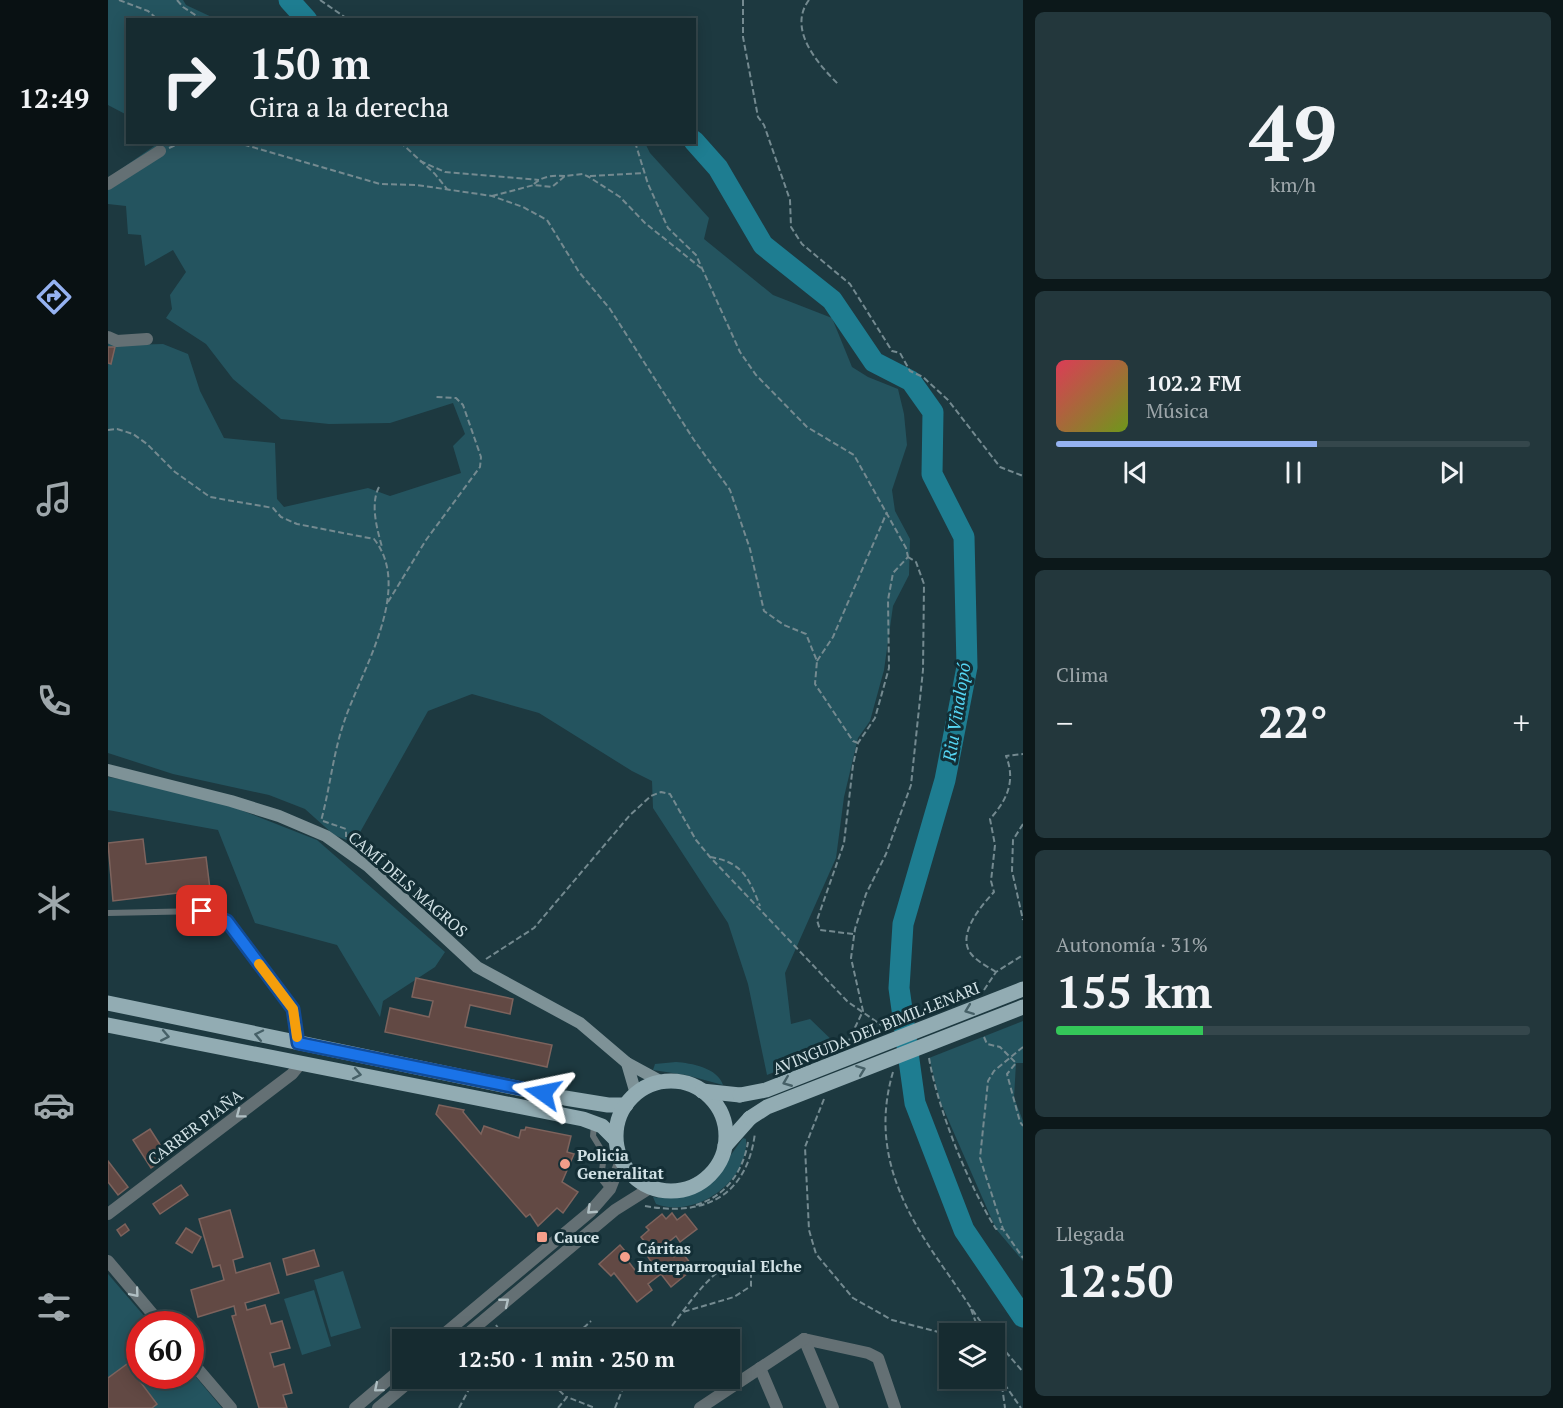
<!DOCTYPE html>
<html lang="es">
<head>
<meta charset="utf-8">
<style>
	body { margin:0; font-family:"PT Serif",serif; background:#23373c; color:#f1f3f6; height:100vh; display:flex; flex-direction:column; font-size:22px; white-space:nowrap }
	* { box-sizing:border-box; margin:0 }
	p { font-size:20px; color:#9ea7ab }
	.icon { flex:none; width:33px; height:33px; fill:none; stroke:currentColor; stroke-width:2; stroke-linecap:round; stroke-linejoin:round }
	.map { position:relative; flex:1; overflow:hidden }
	.panel { display:flex; flex-direction:column; gap:12px; padding:12px; background:#0c181a; width:540px }
	.panel>* { flex:none }
	.guide { position:absolute; left:18px; top:18px; width:570px; height:126px; border-radius:0px; box-shadow:0 3px 15px #0003,0 0 0 2px #35474c; background:#162b30; color:#f1f3f6; overflow:hidden }
	.controls { position:absolute; left:831px; top:1323px; display:grid; gap:12px }
	.controls a { display:grid; place-items:center; width:66px; height:66px; border-radius:0px; background:#162b30; box-shadow:0 3px 15px #0003,0 0 0 2px #35474c; font-size:30px }
	.speed { position:absolute; left:18px; top:1311px; display:flex; gap:12px; font-size:30px; font-weight:700; text-align:center }
	.speed>* { display:grid; place-content:center; width:78px; height:78px; border-radius:50%; background:#162b30; box-shadow:0 3px 15px #0003,0 0 0 2px #35474c; line-height:1 }
	.speed .limit { border:9px solid #d22; background:#fff; color:#111 }
	.pin { position:absolute; display:grid; place-items:center; width:51px; height:51px; color:#fff; margin:-26px; border-radius:12px; box-shadow:0 3px 9px #0006 }
	.me { position:absolute; width:66px; margin:-33px; rotate:282deg; stroke-linejoin:round; filter:drop-shadow(0 0 4px #0008) }
	.turn { display:flex; align-items:center; gap:21px; height:126px; padding:0 24px; font-size:27px }
	.turn .icon { width:78px; height:78px; stroke-width:2.5 }
	.turn b { display:block; font-size:42px; line-height:51px }
	.big { font-size:45px; font-weight:700; line-height:1.1 }
	.panel .card { flex:1; display:flex; flex-direction:column; justify-content:center; gap:9px; min-width:0; padding:0 21px; border-radius:9px; background:#23373c }
	.panel .dial { align-items:center; gap:0 }
	.dial b { font-size:78px; line-height:1 }
	.song { display:flex; align-items:center; gap:18px }
	.cover { width:72px; height:72px; border-radius:9px; background:linear-gradient(135deg,hsl(350 70% 55%),hsl(80 70% 35%)) }
	.played { height:6px; border-radius:3px; background:linear-gradient(90deg,#95b2f1 55%,#35474c 55%) }
	.keys { display:flex; justify-content:space-around; direction:ltr }
	.heat { display:flex; justify-content:space-between; align-items:center; font-size:33px; direction:ltr }
	.charge { height:9px; border-radius:4px; background:linear-gradient(90deg,#34c759 31%,#35474c 0) }
	.trip { position:absolute; left:284px; top:1329px; width:348px; height:60px; border-radius:0px; background:#162b30; box-shadow:0 3px 15px #0003,0 0 0 2px #35474c; font-weight:700; line-height:60px; text-align:center }
	main { display:flex; flex:1; min-height:0 }
	.menu { display:flex; flex-direction:column; width:108px; justify-content:space-around; align-items:center; background:#091113; color:#9ea7ab }
	.menu .icon { width:42px; height:42px }
	.menu .on { color:#95b2f1 }
	.menu b { font-size:27px; color:#f1f3f6 }
	.map>svg:first-child { display:block }
	.green { fill:#24545f }
	.lines { fill:none; stroke-linecap:round; stroke-linejoin:round }
	.river { stroke:#1e7d91; stroke-width:21 }
	.building { fill:#624944; stroke:#7d635d; stroke-width:1.5 }
	.path { stroke:#748a90; stroke-width:2; stroke-dasharray:6 3; stroke-linecap:butt }
	.lane { stroke:#647074; stroke-width:6 }
	.street { stroke:#647074; stroke-width:12 }
	.secondary { stroke:#7e9297; stroke-width:12 }
	.primary { stroke:#92acb3; stroke-width:15 }
	.primary-bridge { stroke:#92acb3; stroke-width:15 }
	.oneway { stroke:#466067 }
	.oneway2 { stroke:#b0bfc3 }
	.route-casing { stroke:#114b97; stroke-width:15 }
	.route { stroke:#1a73e8; stroke-width:10 }
	.slow { stroke:#f59e0b; stroke-width:10 }
	.poi-dot { fill:#f49e8a; stroke:#132e35; stroke-width:2 }
	.labels { text-anchor:middle; stroke-width:6; stroke-linejoin:round; paint-order:stroke }
	.street-label { font-size:16px; fill:#d1e1e5; stroke:#132e35 }
	.poi-label { font-size:16px; font-weight:bold; fill:#d1e1e5; stroke:#132e35; text-anchor:start }
	.water-label { font-size:18px; font-style:italic; fill:#56d6f4; stroke:#132e35 }
</style>
</head>
<body>
<main>
<nav class="menu">
<b>12:49</b>
<svg class="icon on" aria-label="directions" viewBox="0 0 24 24"><path d="M12 3l9 9-9 9-9-9zM9 14v-3h6M13 9l2 2-2 2"/></svg>
<svg class="icon" aria-label="music" viewBox="0 0 24 24"><path d="M9 18V5l10-2v13"/><circle cx="6" cy="18" r="3"/><circle cx="16" cy="16" r="3"/></svg>
<svg class="icon" aria-label="phone" viewBox="0 0 24 24"><path d="M5 4h4l2 5-3 2q2 4 5 5l2-3 5 2v4C11 20 4 13 5 4z"/></svg>
<svg class="icon" aria-label="climate" viewBox="0 0 24 24"><path d="M12 3v18M4 7l16 10M4 17L20 7"/></svg>
<svg class="icon" aria-label="car" viewBox="0 0 24 24"><path d="M5 17H2v-5l4-1 3-4h7l3 4 3 1v5h-3M9 17h6M6 11h13"/><circle cx="7" cy="17" r="2"/><circle cx="17" cy="17" r="2"/></svg>
<svg class="icon" aria-label="filters" viewBox="0 0 24 24"><path d="M4 7h16M4 17h16"/><circle cx="9" cy="7" r="2"/><circle cx="15" cy="17" r="2"/></svg>
</nav>
<div class="map">
<svg width="915" height="1408" viewBox="0 0 915 1408">
	<rect width="100%" height="100%" fill="#1d3940"/>
	<g class="green">
		<polygon points="0,0 75,0 78,5 108,19 20,20 19,115 0,105"/>
		<polygon points="52,142 537,143 542,153 601,218 596,239 665,295 724,318 744,367 760,377 790,389 796,414 799,445 784,490 787,511 802,539 801,575 785,606 776,670 762,721 750,738 736,797 728,858 677,973 683,1024 702,1019 730,1046 659,1075 640,984 620,923 545,808 544,781 524,771 431,713 364,694 320,711 246,843 226,835 197,809 161,795 65,774 0,753 0,342 19,345 55,344 80,354 92,391 116,438 167,443 169,499 176,507 260,488 282,496 353,473 345,446 357,434 345,403 282,423 221,424 173,419 125,379 98,344 58,318 64,309 62,295 78,272 65,250 37,266 33,235 20,234 18,206 0,204 0,178"/>
		<polygon points="0,777 84,791 209,840 337,952 327,967 275,1001 272,1017 229,945 147,923 110,830 0,810"/>
		<polygon points="915,1021 915,1063 908,1063 906,1098 915,1121 915,1261 888,1229 832,1101 821,1058"/>
		<path d="M568,1062C583,1063 610,1068 615,1085L578,1075L545,1070L547,1064Z"/>
		<path d="M635,1138L638,1139C641,1181 588,1219 548,1204L545,1197C599,1204 607,1175 635,1138Z"/>
		<polygon points="235,1271 253,1328 223,1337 206,1280"/>
		<polygon points="0,1274 43,1324 32,1324 32,1376 82,1376 83,1371 114,1408 0,1408"/>
		<polygon points="206,1290 223,1346 194,1355 176,1299"/>
	</g>
	<g class="lines">
		<g class="river">
			<polyline points="181,0 199,20"/>
			<polyline points="586,141 610,168 655,245 724,300 766,362 803,381 825,412 824,474 856,537 859,667 837,780 795,924 791,988 807,1103 856,1230 915,1317"/>
		</g>
	</g>
	<g class="building">
		<polygon points="0,347 7,347 3,364 0,363"/>
		<polygon points="35,839 38,864 98,857 102,889 5,901 0,843"/>
		<polygon points="308,978 405,999 402,1014 362,1005 357,1027 444,1045 439,1067 277,1032 282,1008 321,1017 325,1001 304,997"/>
		<polygon points="331,1105 356,1110 355,1112 373,1134 376,1126 411,1138 413,1130 417,1130 418,1127 463,1136 459,1152 466,1154 454,1182 470,1192 455,1213 449,1208 430,1226 422,1214 418,1217 328,1114"/>
		<polygon points="42,1129 60,1157 43,1168 25,1140"/>
		<polygon points="0,1161 20,1187 10,1195 0,1182"/>
		<polygon points="73,1185 80,1195 52,1214 45,1204"/>
		<polygon points="122,1210 135,1257 125,1260 128,1273 162,1263 171,1293 137,1303 139,1310 157,1305 163,1324 174,1321 182,1348 162,1353 166,1367 176,1364 184,1393 175,1395 179,1408 151,1408 124,1316 128,1315 126,1306 90,1317 83,1290 116,1280 112,1265 105,1267 91,1219"/>
		<polygon points="564,1213 569,1220 577,1214 589,1229 572,1242 568,1236 557,1245 566,1257 573,1251 586,1268 563,1287 553,1274 540,1284 544,1290 529,1302 506,1273 503,1276 491,1264 512,1245 523,1258 520,1261 530,1274 544,1263 540,1257 546,1253 533,1237 541,1230 538,1227 554,1214 558,1219"/>
		<polygon points="17,1224 21,1230 13,1236 9,1230"/>
		<polygon points="78,1228 93,1237 84,1253 68,1243"/>
		<polygon points="206,1250 211,1266 179,1275 175,1259"/>
		<polygon points="19,1364 49,1404 44,1408 0,1408 0,1378"/>
	</g>
	<g class="lines">
		<g class="path">
			<polyline points="11,0 40,11 50,20"/>
			<polyline points="69,0 75,7 95,20"/>
			<polyline points="212,0 241,20"/>
			<polyline points="635,0 635,37 650,117 656,125 682,200 683,227 694,244 742,284 784,351 792,353 802,371 815,377 840,400 892,467 915,476"/>
			<path d="M701,0C679,29 710,64 730,84"/>
			<polyline points="127,142 272,184 309,185 384,196 415,207 439,220 471,272 502,309 586,440 622,490 642,549 656,611 676,625 698,634 709,661 707,684 745,741 750,743"/>
			<polyline points="292,142 327,174 339,189"/>
			<polyline points="527,142 540,184 560,228 588,255 632,352 648,375 699,427 746,455 798,548 800,557"/>
			<polyline points="61,148 75,142"/>
			<polyline points="312,161 337,172 431,180"/>
			<polyline points="482,176 536,173"/>
			<path d="M426,184C434,176 446,175 457,176"/>
			<polyline points="384,196 426,185 444,187 457,176 475,174 481,177 512,197 537,223 593,268"/>
			<path d="M0,430L9,429L25,434L39,444L67,472L102,497L165,508L173,517L189,524L266,539C306,589 253,671 236,722C225,754 222,788 213,821"/>
			<path d="M271,487C262,504 269,529 274,547"/>
			<polyline points="280,602 318,540 372,467 373,457 355,405 348,398 328,397"/>
			<polyline points="709,661 725,637 779,512"/>
			<polyline points="215,821 238,829 238,837"/>
			<polyline points="915,824 905,840 904,871 915,920"/>
			<path d="M602,857C634,862 641,878 652,906"/>
			<polyline points="745,934 712,930 709,920 736,843 745,765 750,743 767,718 781,668 780,600 785,573 800,557"/>
			<polyline points="378,959 426,928 522,815 543,796 553,792 562,794 588,840 602,857 740,1002 779,1029"/>
			<path d="M888,972C880,967 870,962 864,955C847,936 873,906 886,892L883,881L887,845L882,819C899,800 908,781 898,756L915,754"/>
			<polyline points="876,990 888,972 915,955"/>
			<polyline points="876,1037 879,1044 892,1047 908,1063 899,1074 912,1122 915,1126"/>
			<polyline points="739,1044 755,1011 743,958 747,929 758,894 778,854 803,785 815,670 816,584 808,562 800,557"/>
			<polyline points="915,1047 886,1071 880,1081 872,1158 895,1229 915,1258"/>
			<path d="M821,1058C830,1110 860,1184 888,1229H895"/>
			<path d="M785,1072C762,1150 795,1211 840,1274C854,1294 867,1315 882,1334"/>
			<polyline points="716,1099 697,1147 701,1230 708,1254 745,1298 784,1320 842,1335"/>
			<path d="M588,1205C618,1196 635,1172 640,1142"/>
			<path d="M537,1206C597,1217 639,1196 647,1133"/>
			<polyline points="863,1309 872,1334"/>
			<polyline points="388,1325 392,1331 388,1340"/>
			<polyline points="392,1331 403,1340"/>
			<polyline points="886,1338 915,1372"/>
			<polyline points="462,1340 483,1321"/>
			<path d="M553,1340C572,1317 591,1285 615,1268C620,1265 627,1265 633,1264L643,1273V1286L626,1297L575,1312"/>
			<polyline points="886,1369 913,1408"/>
			<polyline points="438,1378 458,1397"/>
			<polyline points="894,1386 897,1408"/>
			<polyline points="351,1408 367,1378"/>
			<polyline points="450,1408 459,1397 487,1408"/>
			<polyline points="507,1408 515,1388 522,1378"/>
		</g>
		<g class="lane">
			<polyline points="0,913 94,911 119,921 185,1009 190,1042"/>
			<polyline points="486,1125 485,1136 496,1154 493,1179 501,1189"/>
		</g>
		<g class="street">
			<polyline points="0,184 52,151"/>
			<polyline points="0,337 9,341 39,339"/>
			<polyline points="0,1214 184,1074 193,1063"/>
			<polyline points="0,1261 53,1324"/>
			<polyline points="696,1339 760,1353 770,1358 787,1408"/>
			<polyline points="696,1339 725,1408"/>
			<polyline points="329,1340 482,1212 502,1189 513,1161"/>
			<polyline points="352,1340 507,1210 542,1188"/>
			<polyline points="82,1360 123,1408"/>
			<polyline points="652,1368 669,1408"/>
			<polyline points="247,1408 294,1368"/>
			<polyline points="270,1408 306,1378"/>
			<polyline points="592,1408 696,1339"/>
		</g>
		<g class="secondary">
			<polyline points="0,770 123,801 171,816 218,836 260,866 369,967 472,1023 519,1063 554,1082"/>
			<polyline points="519,1063 528,1094"/>
		</g>
		<g class="primary">
			<polyline points="0,1003 457,1098 500,1105 518,1105"/>
			<polyline points="0,1025 475,1119 494,1126 507,1139"/>
			<circle cx="563" cy="1136" r="55"/>
			<polyline points="594,1091 632,1095"/>
			<polyline points="617,1146 642,1118"/>
		</g>
		<g class="primary-bridge">
			<polyline points="632,1095 658,1090 915,989"/>
			<polyline points="642,1118 659,1107 915,1007"/>
		</g>
	</g>
	<defs><path id="oneway-chevron" d="M-2-3.5L2.5 0L-2 3.5" fill="none" stroke-width="1.6" stroke-linecap="round" stroke-linejoin="round" transform="scale(1.5)"/></defs>
	<g class="oneway">
		<use href="#oneway-chevron" transform="translate(861 1010) rotate(159)"/>
		<use href="#oneway-chevron" transform="translate(151 1035) rotate(-168)"/>
		<use href="#oneway-chevron" transform="translate(57 1036) rotate(11)"/>
		<use href="#oneway-chevron" transform="translate(753 1070) rotate(-21)"/>
		<use href="#oneway-chevron" transform="translate(249 1074) rotate(11)"/>
		<use href="#oneway-chevron" transform="translate(679 1082) rotate(158)"/>
	</g>
	<g class="oneway2">
		<use href="#oneway-chevron" transform="translate(132 1114) rotate(143)"/>
		<use href="#oneway-chevron" transform="translate(483 1210) rotate(137)"/>
		<use href="#oneway-chevron" transform="translate(27 1293) rotate(50)"/>
		<use href="#oneway-chevron" transform="translate(397 1302) rotate(-39)"/>
		<use href="#oneway-chevron" transform="translate(270 1388) rotate(140)"/>
	</g>
	<g class="lines">
		<g class="route-casing">
			<polyline id="route" points="94,911 119,921 185,1009 190,1043 435,1093"/>
		</g>
		<use href="#route" class="route"/>
		<polyline class="slow" points="151,964 185,1009 189,1037"/>
	</g>
	<g class="poi-dot">
		<circle cx="457" cy="1164" r="6"/>
		<rect x="428" y="1231" width="12" height="12" rx="3"/>
		<circle cx="517" cy="1257" r="6"/>
	</g>
	<g class="labels">
		<g class="street-label">
			<text transform="translate(300 884) rotate(41)" y="6">CAMÍ DELS MAGROS</text>
			<text transform="translate(768 1028) rotate(-22)" y="6">AVINGUDA DEL BIMIL·LENARI</text>
			<text transform="translate(87 1127) rotate(-37)" y="6">CARRER PIAÑA</text>
		</g>
		<g class="poi-label">
			<text x="469" y="1161">Policia<tspan x="469" dy="18">Generalitat</tspan></text>
			<text x="446" y="1243">Cauce</text>
			<text x="529" y="1254">Cáritas<tspan x="529" dy="18">Interparroquial Elche</tspan></text>
		</g>
		<g class="water-label">
			<text transform="translate(849 712) rotate(-81)" y="6">Riu Vinalopó</text>
		</g>
	</g>
</svg>
<div class="controls">
<a><svg class="icon" aria-label="layers" viewBox="0 0 24 24"><path d="M12 4l9 5-9 5-9-5zM3 14l9 5 9-5"/></svg></a>
</div>
<div class="speed"><div class="limit">60</div></div>
<div class="pin" style="left:94px;top:911px;background:#d93025"><svg class="icon" aria-label="arrive" viewBox="0 0 24 24"><path d="M6 21V4h12l-3 4 3 4H6"/></svg></div>
<svg class="me" style="left:435px;top:1093px" viewBox="-20 -20 40 40"><path d="M0-17L14 15 0 8-14 15z" fill="#1a73e8" stroke="#fff" stroke-width="4"/></svg>
<div class="trip">12:50 · 1 min · 250 m</div>
<div class="guide">
<div class="turn"><svg class="icon" aria-label="right" viewBox="0 0 24 24"><path d="M7 20v-9h11M14 6l5 5-5 5"/></svg><div><b>150 m</b>Gira a la derecha</div></div>
</div>
</div>
<section class="panel">
<div class="card dial"><b>49</b><p>km/h</p></div>
<div class="card">
<div class="song"><i class="cover"></i><div><b>102.2 FM</b><p>Música</p></div></div>
<div class="played"></div>
<div class="keys"><svg class="icon" aria-label="previous" viewBox="0 0 24 24"><path d="M18 5L8 12l10 7zM5 5v14"/></svg><svg class="icon" aria-label="pause" viewBox="0 0 24 24"><path d="M8 5v14M16 5v14"/></svg><svg class="icon" aria-label="next" viewBox="0 0 24 24"><path d="M6 5l10 7-10 7zM19 5v14"/></svg></div>
</div>
<div class="card"><p>Clima</p>
<div class="heat"><a>−</a><b class="big">22°</b><a>+</a></div>
</div>
<div class="card"><p>Autonomía · 31%</p><b class="big">155 km</b><div class="charge"></div></div>
<div class="card"><p>Llegada</p><b class="big">12:50</b></div>
</section>
</main>
</body>
</html>
